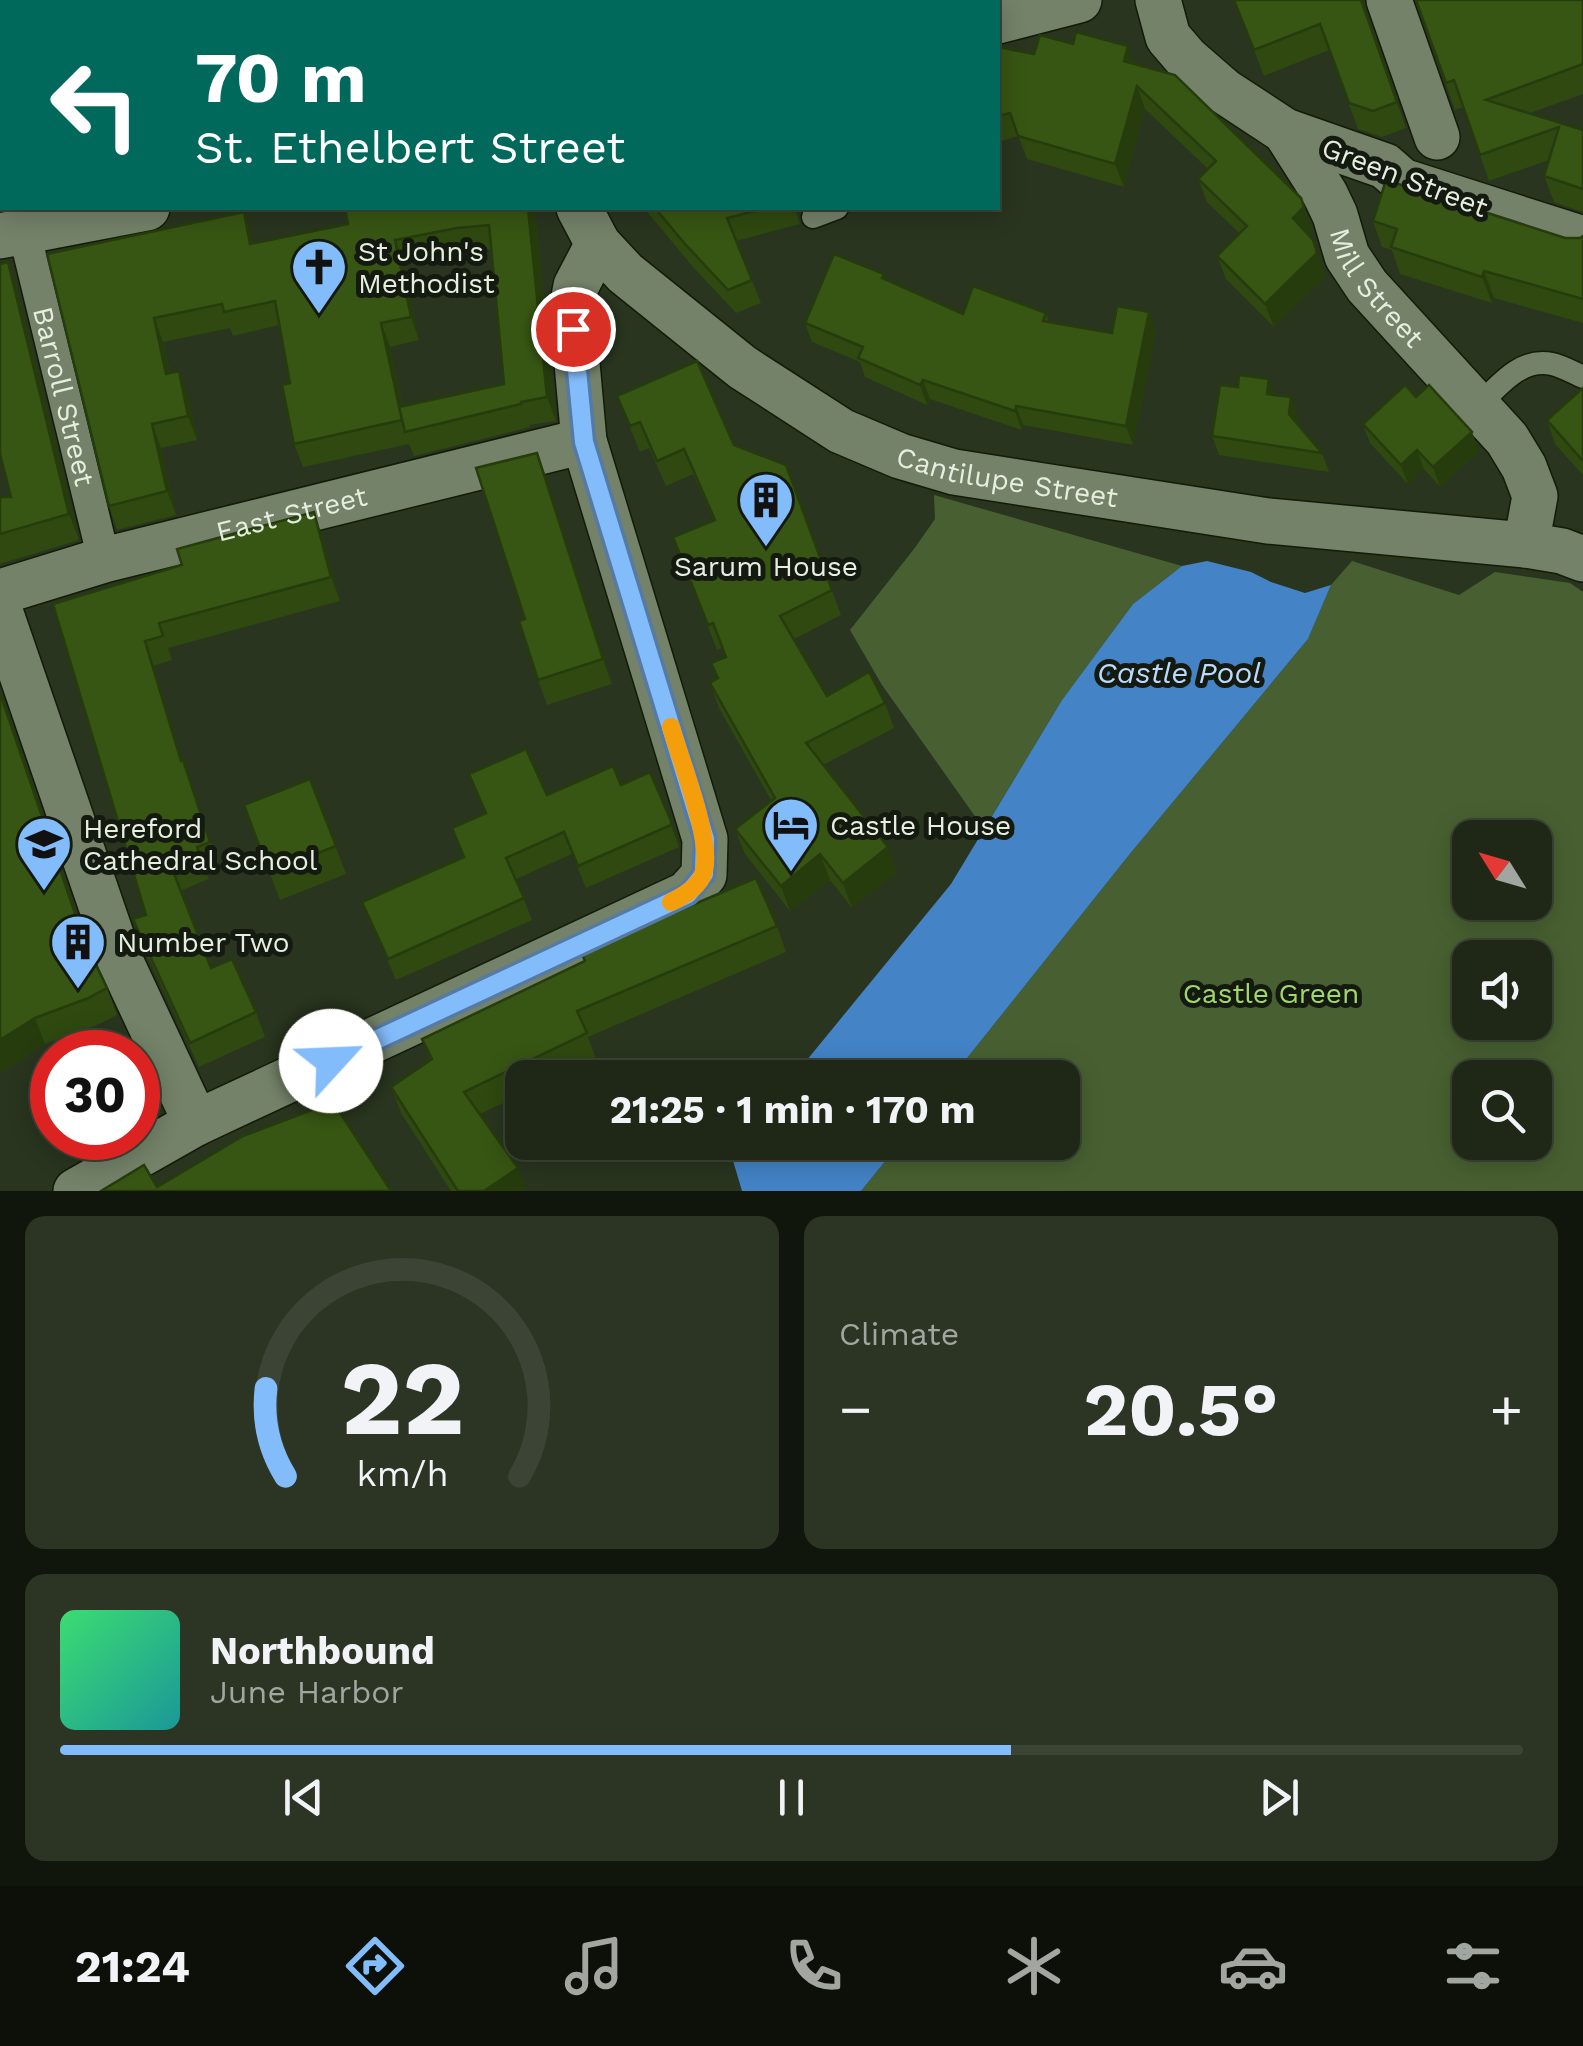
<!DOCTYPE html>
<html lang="en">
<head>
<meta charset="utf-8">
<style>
	body { margin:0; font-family:"Work Sans",sans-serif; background:#2c3424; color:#f1f3f6; height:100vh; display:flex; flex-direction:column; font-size:38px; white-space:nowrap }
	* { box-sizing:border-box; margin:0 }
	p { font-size:32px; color:#a1a6a1 }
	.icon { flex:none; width:55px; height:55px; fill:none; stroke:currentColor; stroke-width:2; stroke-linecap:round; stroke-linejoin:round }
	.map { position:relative; height:1191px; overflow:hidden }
	.sheet { display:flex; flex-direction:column; gap:25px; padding:25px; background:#11160d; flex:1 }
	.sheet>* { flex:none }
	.banner { position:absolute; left:0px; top:0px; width:1000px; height:210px; box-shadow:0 5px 25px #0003,0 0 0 2px #3c4436; background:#00695c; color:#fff; overflow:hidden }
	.needle { width:65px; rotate:307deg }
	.buttons { position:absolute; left:1452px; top:820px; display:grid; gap:20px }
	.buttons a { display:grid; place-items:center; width:100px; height:100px; border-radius:20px; background:#1f2817; box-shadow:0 5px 25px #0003,0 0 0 2px #3c4436; font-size:50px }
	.speed { position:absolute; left:30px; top:1030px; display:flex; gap:20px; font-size:50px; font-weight:700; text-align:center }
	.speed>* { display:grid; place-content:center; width:130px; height:130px; border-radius:50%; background:#1f2817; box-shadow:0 5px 25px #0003,0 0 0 2px #3c4436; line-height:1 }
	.speed .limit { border:15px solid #d22; background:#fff; color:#111 }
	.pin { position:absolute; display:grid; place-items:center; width:85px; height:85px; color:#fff; margin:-42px; border:5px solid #fff; border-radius:50%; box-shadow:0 2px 10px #0007 }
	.me { position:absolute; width:110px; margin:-55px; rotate:65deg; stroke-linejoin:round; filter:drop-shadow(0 0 8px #0008) }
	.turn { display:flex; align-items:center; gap:35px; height:210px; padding:0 30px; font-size:45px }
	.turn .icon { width:130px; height:130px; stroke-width:2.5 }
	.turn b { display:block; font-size:70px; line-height:85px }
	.big { font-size:75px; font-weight:700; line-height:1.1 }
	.sheet .widget { flex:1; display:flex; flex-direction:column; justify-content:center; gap:15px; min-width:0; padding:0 35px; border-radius:20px; background:#2c3424 }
	.sheet .dial { align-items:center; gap:0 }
	.dial svg { height:260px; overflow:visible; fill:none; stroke:#3c4436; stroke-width:7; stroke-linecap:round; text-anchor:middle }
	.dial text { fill:#f1f3f6; stroke:none }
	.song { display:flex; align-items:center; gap:30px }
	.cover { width:120px; height:120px; border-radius:15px; background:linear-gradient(135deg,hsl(140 70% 55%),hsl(180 70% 35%)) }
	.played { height:10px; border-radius:5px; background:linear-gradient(90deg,#83bcfb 65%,#3c4436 65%) }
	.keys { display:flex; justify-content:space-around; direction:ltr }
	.heat { display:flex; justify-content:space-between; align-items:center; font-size:55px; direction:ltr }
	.sheet .tiles { flex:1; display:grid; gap:25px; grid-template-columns:1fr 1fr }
	.widget:last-child { grid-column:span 2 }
	.trip { position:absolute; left:505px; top:1060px; width:575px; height:100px; border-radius:20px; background:#1f2817; box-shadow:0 5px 25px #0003,0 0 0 2px #3c4436; font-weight:700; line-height:100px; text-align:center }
	.tab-bar { display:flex; height:160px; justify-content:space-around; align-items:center; background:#0c1009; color:#a1a6a1 }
	.tab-bar .icon { width:70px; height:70px }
	.tab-bar .on { color:#83bcfb }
	.tab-bar b { font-size:45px; color:#f1f3f6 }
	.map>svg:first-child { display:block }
	.green { fill:#486031; fill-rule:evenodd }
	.water { fill:#4383c6 }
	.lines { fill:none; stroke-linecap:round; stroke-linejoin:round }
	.service-casing { stroke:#121c08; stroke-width:25 }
	.pedestrian-casing { stroke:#121c08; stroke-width:35 }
	.minor-casing { stroke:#121c08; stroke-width:48 }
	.service { stroke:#748269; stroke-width:22 }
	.pedestrian { stroke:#748269; stroke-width:32 }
	.minor { stroke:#748269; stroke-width:45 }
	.wall { fill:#2f4910; fill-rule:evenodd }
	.shaded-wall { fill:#263c0d }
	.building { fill:#375513; stroke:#263c0d; stroke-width:2.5 }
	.route-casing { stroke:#557aa3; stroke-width:25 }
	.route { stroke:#83bcfb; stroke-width:18 }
	.slow { stroke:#f59e0b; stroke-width:18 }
	.labels { text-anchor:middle; stroke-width:10; stroke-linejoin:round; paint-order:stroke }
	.street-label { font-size:28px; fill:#e6eee0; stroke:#151a11 }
	.poi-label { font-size:28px; fill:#e6eee0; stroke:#151a11; text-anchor:start }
	.park-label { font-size:28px; fill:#a0d869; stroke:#151a11 }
	.water-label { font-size:30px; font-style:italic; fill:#b9d9fe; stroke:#151a11 }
</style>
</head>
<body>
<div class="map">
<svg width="1583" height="1191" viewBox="0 0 1583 1191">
	<rect width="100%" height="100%" fill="#29351f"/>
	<g class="green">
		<polygon points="934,495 1182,566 1133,604 1062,700 984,829 882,685 850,630 914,549 935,519"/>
		<path d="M1352,561L1459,595L1495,572L1570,583L1583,592V1191H861L900,1143L1062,1142V1078L952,1077L1129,855L1308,639L1331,585ZM1470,838H1535V902H1470ZM1470,958H1535V1022H1470ZM1470,1078H1535V1142H1470Z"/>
	</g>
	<g class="water">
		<polygon points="1207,561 1251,572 1271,582 1305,593 1331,585 1308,639 1129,855 952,1077 793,1077 951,884 1062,700 1133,604 1182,566"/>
		<polygon points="740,1143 740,1142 900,1143 861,1191 742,1191 731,1154"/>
	</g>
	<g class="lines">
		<g class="service-casing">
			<g id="service">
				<polyline points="813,217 837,208"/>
				<path d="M1477,407C1498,387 1520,357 1552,364C1562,366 1574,373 1583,377"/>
			</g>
		</g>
		<g class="pedestrian-casing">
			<g id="pedestrian">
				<path id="s1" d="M24,231L104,560"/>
			</g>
		</g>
		<g class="minor-casing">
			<g id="minor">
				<polyline points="922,0 923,2"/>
				<path id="s2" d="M1158,0L1168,37L1186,58L1224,91L1285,131L1325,194L1335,215L1347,256L1367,286L1507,439L1524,467L1535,496L1526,545"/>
				<polyline points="1389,0 1437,137"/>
				<polyline points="998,21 1079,0"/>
				<polyline points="1285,131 1385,166 1402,181 1583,239"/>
				<path id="s3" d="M579,208L598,244L625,273L742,367L841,431L900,456L954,472L1268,521L1526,545L1562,551L1583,559"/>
				<polyline points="0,236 147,208"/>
				<path id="s4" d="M0,592L104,560L584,441"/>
				<polyline points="0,611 119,958 196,1123"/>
				<polyline points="76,1191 196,1123 687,894 704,875 705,839 584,441 572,308 576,286 598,244"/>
			</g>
		</g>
		<use href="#service" class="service"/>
		<use href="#pedestrian" class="pedestrian"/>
		<use href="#minor" class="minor"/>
	</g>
	<g class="wall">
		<polygon points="961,0 985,0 982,2 962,2"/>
		<polygon points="1234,0 1364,9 1406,128 1382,137 1358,129 1329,50 1264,76"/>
		<polygon points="1416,0 1583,0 1583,94 1530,113 1583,130 1583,212 1554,202 1544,176 1549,160 1489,181 1463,107 1455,110"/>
		<polygon points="2,19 2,201 0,201 0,78 2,77"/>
		<polygon points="998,47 1034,54 1135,64 1301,198 1312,230 1308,234 1326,276 1274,327 1226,279 1217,256 1240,234 1207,202 1198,179 1208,169 1145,109 1124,187 1027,159 1018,136 998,142"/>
		<path d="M535,208L556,421L529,425L530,427L414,456L409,444L303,467L294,444L290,383L279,325L233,336L230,328L163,342L170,373L188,395L197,440L161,448L176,515L117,530L109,506L47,254L244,212L254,244ZM492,249L504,384L403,407L390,347L419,340L404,264L465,252Z"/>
		<polygon points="644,208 799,208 798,216 800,224 736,241 761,303 736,313 693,267"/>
		<polygon points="1373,221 1514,223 1565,238 1580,238 1583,236 1583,323 1494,298 1492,303 1400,274 1392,250 1382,247"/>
		<polygon points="8,262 17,289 79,540 0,564 0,497 11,497"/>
		<polygon points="886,279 963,314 1046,313 1049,322 1112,333 1156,331 1133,445 1023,425 1022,430 930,399 927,405 865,377 860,362 812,342 805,323"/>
		<polygon points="1269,379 1275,395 1298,416 1297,424 1322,453 1329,472 1219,455 1212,436 1238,387"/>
		<polygon points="1583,388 1583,475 1555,444 1547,420"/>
		<polygon points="617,396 786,465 841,615 794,639 827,696 885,703 894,728 823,765 897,872 852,908 830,880 790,911 745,854 735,829 771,800 719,708 710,683 717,679 711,663 726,657 722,648 717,650 673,537 714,521 693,474 666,486 649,448 640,452"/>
		<polygon points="1416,397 1479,451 1440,487 1424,469 1408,484 1370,443 1363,424"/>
		<polygon points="537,453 612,684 547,705 538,680 525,619"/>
		<polygon points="322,536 340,601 168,648 172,660 153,666 182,761 219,866 206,872 209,879 180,891 211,968 256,1012 265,1037 199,1067 142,944 133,919 146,915 53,604"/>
		<polygon points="0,692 87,945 107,988 117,1015 95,1026 45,1044 0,1073"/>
		<polygon points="469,774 547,795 621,785 671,821 679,843 679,847 586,888 572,854 516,879 532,920 396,980 362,902 463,857 452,828 485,813"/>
		<polygon points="310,779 346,874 280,900 244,805"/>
		<polygon points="777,926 786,952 588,1037 596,1059 558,1078 522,1078 522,1094 480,1114 518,1168 526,1191 451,1191 401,1113 391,1087 430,1060 422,1039"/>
	</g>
	<g class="shaded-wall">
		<polygon points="1128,46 1137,69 1124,61"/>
		<polygon points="1137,86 1145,109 1124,187 1115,164"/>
		<polygon points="1304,207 1312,230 1301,242 1293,218"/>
		<polygon points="528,208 535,208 556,421 547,397"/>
		<polygon points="794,208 799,208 800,210 798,216 800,224"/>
		<polygon points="244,212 252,236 259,268 250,244"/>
		<polygon points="395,240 404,264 419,340 411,317"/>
		<polygon points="1313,240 1326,276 1274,327 1265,304"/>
		<polygon points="8,262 17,289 79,540 69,514"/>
		<polygon points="1484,271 1494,298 1492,303 1482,277"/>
		<polygon points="1149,312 1156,331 1133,445 1126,426"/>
		<polygon points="154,318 163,342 175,398 166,374"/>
		<polygon points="381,323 390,347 408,432 402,420"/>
		<polygon points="179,371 188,395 197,440 188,416"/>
		<polygon points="1269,379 1276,398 1267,394"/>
		<polygon points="923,380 930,399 927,405 920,385"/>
		<polygon points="1291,397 1298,416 1296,433 1289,414"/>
		<polygon points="1016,406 1023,425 1022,430 1015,411"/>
		<polygon points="152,424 161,448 176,515 167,491"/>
		<polygon points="1472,432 1479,451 1440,487 1433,467"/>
		<polygon points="1417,450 1424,469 1408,484 1401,465"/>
		<polygon points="537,453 546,477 612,684 603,659"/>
		<polygon points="314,512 322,536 340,601 331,577"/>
		<polygon points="145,641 153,666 190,786 181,761"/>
		<polygon points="671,821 679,843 679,847 671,825"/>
		<polygon points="888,847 897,872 852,908 843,883"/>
		<polygon points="820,854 830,880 790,911 781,886"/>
		<polygon points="35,1018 45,1044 0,1073 0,1040"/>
		<polygon points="518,1168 526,1191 484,1191"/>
	</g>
	<g class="building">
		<polygon points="160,0 193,0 194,2 156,2 156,1"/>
		<polygon points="494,0 719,0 725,2 482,2"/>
		<polygon points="746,0 895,0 888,2 738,2"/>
		<polygon points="1234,0 1361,0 1397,102 1373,111 1349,103 1320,24 1254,50"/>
		<polygon points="1416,0 1583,0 1583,64 1486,100 1583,130 1583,189 1544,176 1559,127 1480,155 1454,80 1446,83"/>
		<polygon points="2,19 2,175 0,175 0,78 2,77 0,69 0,20"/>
		<polygon points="1076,32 1128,46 1124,61 1175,75 1301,198 1304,207 1293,218 1313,240 1317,253 1265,304 1217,256 1247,226 1198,179 1216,161 1137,86 1115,164 1018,136 1010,113 998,116 998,47 1034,54 1040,35 1073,44"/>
		<polygon points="1386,180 1565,238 1580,238 1583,236 1583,299 1484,271 1482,277 1391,247 1397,229 1373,221"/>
		<polygon points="345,208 528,208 547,397 521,402 521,404 405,432 399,407 504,384 489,225 457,228 395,240 411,317 381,323 402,420 294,444 282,385 290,383 275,301 224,312 222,304 154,318 166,374 179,371 188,416 152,424 167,491 109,506 47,254 244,212 250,244 348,224"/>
		<polygon points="655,208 767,208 727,218 752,280 728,290 685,244"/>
		<polygon points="834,254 884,274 882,278 963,314 973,286 1046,313 1043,321 1112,333 1117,306 1149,312 1126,426 1016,406 1015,411 923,380 920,385 858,358 863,347 805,323"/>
		<polygon points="8,262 69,514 0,534 0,497 11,497 0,454 0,264"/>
		<polygon points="697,361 734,445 786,465 832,590 780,616 827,696 869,672 885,703 806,743 888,847 843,883 820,854 781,886 735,829 775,798 710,683 718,678 711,663 726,657 713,623 708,625 673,537 715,520 684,449 657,461 640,422 630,426 617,396"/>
		<polygon points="1239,375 1269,379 1267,394 1291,397 1289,414 1322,453 1212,436 1220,385 1238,387"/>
		<polygon points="1405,385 1416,397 1429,385 1472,432 1433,467 1417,450 1401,465 1363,424"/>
		<polygon points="1583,388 1583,461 1547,420"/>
		<polygon points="537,453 603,659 538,680 519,621 525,619 476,468"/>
		<polygon points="314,512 331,577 159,623 163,636 145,641 181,761 183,760 210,842 197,847 200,855 171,866 211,968 232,959 256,1012 190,1043 133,919 146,915 53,604 182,565 177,549"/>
		<polygon points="0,693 84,940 107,988 86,999 35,1018 0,1040"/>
		<polygon points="526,749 547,795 613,766 621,785 650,772 671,821 671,825 578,866 564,832 506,858 524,898 388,959 362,902 464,857 452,828 486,813 469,774"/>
		<polygon points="310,779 336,846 269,872 244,805"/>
		<polygon points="756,878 777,926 577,1011 587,1033 464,1092 518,1168 484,1191 458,1191 391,1087 432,1059 422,1039 585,961 581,952"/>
		<polygon points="333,1102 391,1191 101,1191 144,1165 157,1187 243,1136"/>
	</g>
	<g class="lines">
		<g class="route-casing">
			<polyline id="route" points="331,1061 688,894 704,874 705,839 584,442 573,329"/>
		</g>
		<use href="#route" class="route"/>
		<path class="slow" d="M671,902C683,896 701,886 704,871C712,838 681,762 671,727"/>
	</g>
	<defs>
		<g id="church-pin" transform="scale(2.875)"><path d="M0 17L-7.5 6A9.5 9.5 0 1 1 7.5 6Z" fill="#83bcfb" stroke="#151a11"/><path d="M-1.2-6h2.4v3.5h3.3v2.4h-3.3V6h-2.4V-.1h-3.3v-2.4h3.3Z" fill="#111"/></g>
		<g id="building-pin" transform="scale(2.875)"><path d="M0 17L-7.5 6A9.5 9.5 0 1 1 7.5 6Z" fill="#83bcfb" stroke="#151a11"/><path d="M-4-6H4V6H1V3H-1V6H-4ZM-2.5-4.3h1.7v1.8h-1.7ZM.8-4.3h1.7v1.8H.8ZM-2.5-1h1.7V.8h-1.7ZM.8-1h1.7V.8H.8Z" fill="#111"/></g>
		<g id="hotel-pin" transform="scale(2.875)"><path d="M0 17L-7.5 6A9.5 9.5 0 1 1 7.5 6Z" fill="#83bcfb" stroke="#151a11"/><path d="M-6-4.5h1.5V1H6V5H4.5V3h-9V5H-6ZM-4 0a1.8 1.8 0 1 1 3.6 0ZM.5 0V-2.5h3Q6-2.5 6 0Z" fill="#111"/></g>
		<g id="school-pin" transform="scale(2.875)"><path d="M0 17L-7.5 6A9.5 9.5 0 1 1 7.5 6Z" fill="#83bcfb" stroke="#151a11"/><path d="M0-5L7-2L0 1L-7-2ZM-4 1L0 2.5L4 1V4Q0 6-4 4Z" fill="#111"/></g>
	</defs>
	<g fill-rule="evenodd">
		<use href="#church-pin" x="319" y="267"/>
		<use href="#building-pin" x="766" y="500"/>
		<use href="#hotel-pin" x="791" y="825"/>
		<use href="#school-pin" x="44" y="844"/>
		<use href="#building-pin" x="78" y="942"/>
	</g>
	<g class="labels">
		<g class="street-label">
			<text transform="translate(1405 177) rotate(21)" y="10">Green Street</text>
			<text dy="10" stroke="none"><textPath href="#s2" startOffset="372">Mill Street</textPath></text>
			<text dy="10" stroke="none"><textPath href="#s1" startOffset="170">Barroll Street</textPath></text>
			<text dy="10" stroke="none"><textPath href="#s3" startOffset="522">Cantilupe Street</textPath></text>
			<text dy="10" stroke="none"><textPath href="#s4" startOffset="302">East Street</textPath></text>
		</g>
		<g class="poi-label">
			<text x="358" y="261">St John's<tspan x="358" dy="32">Methodist</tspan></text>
			<text x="766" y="576" text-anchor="middle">Sarum House</text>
			<text x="830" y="835">Castle House</text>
			<text x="83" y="838">Hereford<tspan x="83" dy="32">Cathedral School</tspan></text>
			<text x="117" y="952">Number Two</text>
		</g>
		<g class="park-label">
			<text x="1271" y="1003">Castle Green</text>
		</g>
		<g class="water-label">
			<text x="1179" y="683">Castle Pool</text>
		</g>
	</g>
</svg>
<div class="buttons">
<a><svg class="needle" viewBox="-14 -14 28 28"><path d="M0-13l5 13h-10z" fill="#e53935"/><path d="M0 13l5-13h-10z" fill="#a1a6a1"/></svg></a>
<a><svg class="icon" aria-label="sound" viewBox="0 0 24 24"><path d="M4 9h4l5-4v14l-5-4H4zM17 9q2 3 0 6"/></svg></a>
<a><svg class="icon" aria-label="search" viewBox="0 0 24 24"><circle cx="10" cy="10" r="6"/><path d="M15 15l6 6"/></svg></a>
</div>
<div class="speed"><div class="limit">30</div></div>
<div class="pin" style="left:573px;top:329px;background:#d93025"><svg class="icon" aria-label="arrive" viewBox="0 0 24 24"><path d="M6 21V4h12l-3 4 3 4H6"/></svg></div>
<svg class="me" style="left:331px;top:1061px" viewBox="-20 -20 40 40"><circle r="19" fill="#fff"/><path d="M0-13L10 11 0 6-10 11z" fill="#83bcfb"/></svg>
<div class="trip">21:25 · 1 min · 170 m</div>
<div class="banner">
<div class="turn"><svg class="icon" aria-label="left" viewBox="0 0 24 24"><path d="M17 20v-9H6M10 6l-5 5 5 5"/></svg><div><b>70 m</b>St. Ethelbert Street</div></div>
</div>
</div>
<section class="sheet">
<div class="tiles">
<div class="widget dial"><svg viewBox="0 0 100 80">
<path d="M14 69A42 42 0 1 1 86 69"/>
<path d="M14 69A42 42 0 0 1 8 42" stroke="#83bcfb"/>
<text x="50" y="56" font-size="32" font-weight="700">22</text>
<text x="50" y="72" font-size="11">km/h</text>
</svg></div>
<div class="widget"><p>Climate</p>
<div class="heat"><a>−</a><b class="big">20.5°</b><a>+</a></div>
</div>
<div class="widget">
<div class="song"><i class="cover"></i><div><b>Northbound</b><p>June Harbor</p></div></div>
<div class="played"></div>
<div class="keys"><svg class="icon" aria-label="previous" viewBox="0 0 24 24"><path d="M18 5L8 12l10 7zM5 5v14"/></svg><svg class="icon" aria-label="pause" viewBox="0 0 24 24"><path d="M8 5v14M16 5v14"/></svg><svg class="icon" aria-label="next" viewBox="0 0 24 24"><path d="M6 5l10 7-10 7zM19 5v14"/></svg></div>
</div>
</div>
</section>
<nav class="tab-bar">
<b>21:24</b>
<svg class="icon on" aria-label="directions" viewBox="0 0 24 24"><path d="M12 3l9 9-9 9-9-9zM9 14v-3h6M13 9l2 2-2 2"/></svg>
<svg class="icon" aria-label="music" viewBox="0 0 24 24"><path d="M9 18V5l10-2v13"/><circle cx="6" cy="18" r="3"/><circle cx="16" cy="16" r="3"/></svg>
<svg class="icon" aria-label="phone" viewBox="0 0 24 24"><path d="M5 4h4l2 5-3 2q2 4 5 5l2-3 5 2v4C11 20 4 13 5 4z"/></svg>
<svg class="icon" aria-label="climate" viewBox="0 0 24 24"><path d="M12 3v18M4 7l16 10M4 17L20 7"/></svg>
<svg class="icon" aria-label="car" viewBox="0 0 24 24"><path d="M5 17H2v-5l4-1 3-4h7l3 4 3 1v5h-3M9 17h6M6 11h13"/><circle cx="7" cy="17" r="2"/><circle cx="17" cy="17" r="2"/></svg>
<svg class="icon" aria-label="filters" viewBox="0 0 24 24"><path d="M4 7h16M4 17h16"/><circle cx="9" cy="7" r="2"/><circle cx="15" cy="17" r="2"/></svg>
</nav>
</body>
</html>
